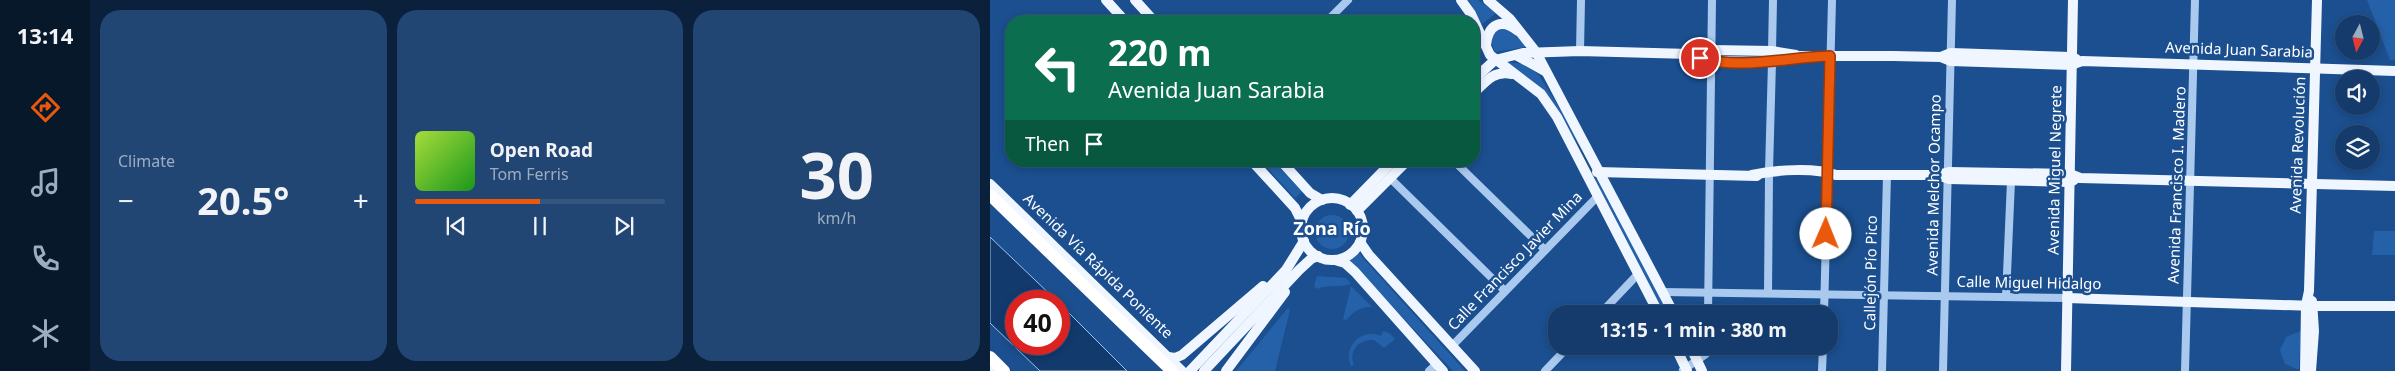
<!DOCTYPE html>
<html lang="en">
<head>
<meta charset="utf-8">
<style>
	body { margin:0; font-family:"Noto Sans",sans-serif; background:#214673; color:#f1f3f6; height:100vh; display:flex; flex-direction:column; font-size:19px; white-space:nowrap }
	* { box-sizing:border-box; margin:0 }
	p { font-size:16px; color:#9dadc1 }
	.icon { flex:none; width:28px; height:28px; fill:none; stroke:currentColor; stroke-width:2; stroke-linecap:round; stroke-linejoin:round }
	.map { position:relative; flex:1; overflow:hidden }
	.drawer { display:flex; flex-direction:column; gap:10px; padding:10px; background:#0b203b; width:900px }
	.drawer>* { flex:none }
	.guide { position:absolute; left:15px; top:15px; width:475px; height:152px; border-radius:20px; box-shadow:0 2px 8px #0003,0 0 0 1px #33557e; background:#0b6e4f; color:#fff; overflow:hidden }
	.needle { width:32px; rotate:187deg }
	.buttons { position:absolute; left:1345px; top:15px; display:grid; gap:10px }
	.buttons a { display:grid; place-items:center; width:45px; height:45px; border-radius:50%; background:#143b6b; box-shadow:0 2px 8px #0003,0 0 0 1px #33557e; font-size:25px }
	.speed { position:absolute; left:15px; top:290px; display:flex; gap:10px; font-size:25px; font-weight:700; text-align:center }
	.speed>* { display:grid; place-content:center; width:65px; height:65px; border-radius:50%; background:#143b6b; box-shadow:0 2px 8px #0003,0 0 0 1px #33557e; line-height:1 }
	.speed .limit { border:8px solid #d22; background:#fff; color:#111 }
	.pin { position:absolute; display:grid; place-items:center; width:42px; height:42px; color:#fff; margin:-21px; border:2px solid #fff; border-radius:50%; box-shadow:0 1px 5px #0007 }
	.me { position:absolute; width:55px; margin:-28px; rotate:1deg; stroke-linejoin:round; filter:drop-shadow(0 0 4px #0008) }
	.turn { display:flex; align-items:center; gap:18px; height:105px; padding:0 20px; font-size:22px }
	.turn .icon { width:65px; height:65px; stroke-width:2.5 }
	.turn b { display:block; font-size:35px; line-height:42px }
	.then { display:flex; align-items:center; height:48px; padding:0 20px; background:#0003; gap:10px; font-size:19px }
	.big { font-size:38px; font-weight:700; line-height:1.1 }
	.drawer .card { flex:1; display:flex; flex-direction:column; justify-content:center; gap:8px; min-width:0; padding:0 18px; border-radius:20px; background:#214673 }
	.drawer .dial { align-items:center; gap:0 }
	.dial b { font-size:65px; line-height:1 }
	.song { display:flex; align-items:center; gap:15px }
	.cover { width:60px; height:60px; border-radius:8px; background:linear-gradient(135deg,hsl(80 70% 55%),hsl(120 70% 35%)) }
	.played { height:5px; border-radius:2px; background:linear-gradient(90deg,#ea580c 50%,#33557e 50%) }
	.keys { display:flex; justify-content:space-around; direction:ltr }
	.heat { display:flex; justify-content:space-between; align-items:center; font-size:28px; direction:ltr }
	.drawer .tiles { flex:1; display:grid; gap:10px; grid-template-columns:repeat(3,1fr) }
	.trip { position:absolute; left:558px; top:305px; width:290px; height:50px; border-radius:20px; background:#143b6b; box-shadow:0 2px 8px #0003,0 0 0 1px #33557e; font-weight:700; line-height:50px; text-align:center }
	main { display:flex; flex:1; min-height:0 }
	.tabs { display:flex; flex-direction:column; width:90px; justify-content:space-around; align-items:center; background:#08182b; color:#9dadc1 }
	.tabs .icon { width:35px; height:35px }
	.tabs .active { color:#ea580c }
	.tabs b { font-size:22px; color:#f1f3f6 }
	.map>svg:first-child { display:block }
	.green { fill:#2461a8 }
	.water { fill:#123a6d; stroke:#9cc4f0 }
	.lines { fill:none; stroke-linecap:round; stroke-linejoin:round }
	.minor { stroke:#a9c9ee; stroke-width:8 }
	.major { stroke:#f0f6ff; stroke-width:10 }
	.highway { stroke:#fff; stroke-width:12 }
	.route-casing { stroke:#983908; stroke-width:12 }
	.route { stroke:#ea580c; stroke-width:9 }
	.labels { text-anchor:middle; stroke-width:5; stroke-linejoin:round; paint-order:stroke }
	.street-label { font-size:15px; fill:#fff; stroke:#1b4f8f }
	.quarter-label { font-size:18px; font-weight:bold; fill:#fff; stroke:#1b4f8f }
</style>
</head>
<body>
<main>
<nav class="tabs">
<b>13:14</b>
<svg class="icon active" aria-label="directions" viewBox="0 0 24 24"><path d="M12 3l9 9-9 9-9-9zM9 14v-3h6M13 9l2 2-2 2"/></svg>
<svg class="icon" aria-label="music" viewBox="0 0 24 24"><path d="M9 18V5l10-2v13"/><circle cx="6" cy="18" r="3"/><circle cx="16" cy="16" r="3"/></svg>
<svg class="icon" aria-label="phone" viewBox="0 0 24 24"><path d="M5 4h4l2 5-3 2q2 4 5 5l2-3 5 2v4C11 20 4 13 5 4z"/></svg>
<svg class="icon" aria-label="climate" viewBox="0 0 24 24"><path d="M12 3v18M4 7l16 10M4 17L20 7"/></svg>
</nav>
<section class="drawer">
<div class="tiles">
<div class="card"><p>Climate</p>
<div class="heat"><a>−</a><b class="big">20.5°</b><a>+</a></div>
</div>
<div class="card">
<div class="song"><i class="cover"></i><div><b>Open Road</b><p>Tom Ferris</p></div></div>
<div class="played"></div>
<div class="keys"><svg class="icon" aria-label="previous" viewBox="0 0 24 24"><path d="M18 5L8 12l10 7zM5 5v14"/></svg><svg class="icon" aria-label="pause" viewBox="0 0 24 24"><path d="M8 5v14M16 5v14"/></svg><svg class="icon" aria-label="next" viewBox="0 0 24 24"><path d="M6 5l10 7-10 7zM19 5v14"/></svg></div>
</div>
<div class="card dial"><b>30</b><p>km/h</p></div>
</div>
</section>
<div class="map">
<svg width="1405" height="371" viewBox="0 0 1405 371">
	<rect width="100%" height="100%" fill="#1b4f8f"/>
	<g class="green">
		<polygon points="479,0 488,0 506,13 491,25"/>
		<polygon points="1377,0 1405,0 1405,60 1400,60"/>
		<polygon points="510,28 526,33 536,47 505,52 501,42 505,29"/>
		<polygon points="515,62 534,64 548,74 581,126 592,150 553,90"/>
		<polygon points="271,161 284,161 312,192 305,198"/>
		<polygon points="603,179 610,179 678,314 673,314"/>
		<circle cx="342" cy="232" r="17"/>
		<polygon points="1384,231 1405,231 1405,255 1382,255"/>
		<polygon points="368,251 373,258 475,371 463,371 359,260"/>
		<path d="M327,276L356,278L361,284C349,288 338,284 327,289L324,286Z"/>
		<path d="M361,286L382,307C371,306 363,312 356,320L353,319Z"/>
		<polygon points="298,308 300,310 285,371 246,371"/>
		<path d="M393,331L399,333L405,339L394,348L384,340C369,339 358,350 364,365L361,366C353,346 371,328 391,336Z"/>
		<polygon points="1311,331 1309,370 1295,364 1290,350 1296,337"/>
	</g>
	<polygon class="water" points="0,237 67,301 26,301 26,344 69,344 69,303 137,371 50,371 0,323"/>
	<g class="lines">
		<g class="minor">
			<polyline points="337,21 358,0"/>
			<polyline points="590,51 591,0"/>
			<polyline points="782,51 783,0"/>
			<polyline points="464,161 555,250"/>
			<polyline points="779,171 782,62"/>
			<polyline points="400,178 515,291"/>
			<polyline points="673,292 1077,298"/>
			<polyline points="778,293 779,178"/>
			<polyline points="1016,297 1021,181"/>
			<polyline points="610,314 648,274"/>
			<polyline points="718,314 722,0"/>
			<polyline points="834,314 842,0"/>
			<polyline points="462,346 608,196"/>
			<polyline points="693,370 716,354"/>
			<polyline points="439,371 447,364"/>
			<polyline points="555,371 579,346"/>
			<polyline points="832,371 833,346"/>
			<polyline points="892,371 897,175"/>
			<polyline points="953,371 962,0"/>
			<polyline points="1195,371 1205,0"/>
		</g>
		<g class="major">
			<polyline points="116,0 135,21"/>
			<polyline points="145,0 164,21"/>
			<polyline points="471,0 481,14 500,55 551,94 567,117 669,314"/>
			<polyline points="498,0 520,19 546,52 684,314"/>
			<path d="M496,45C498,25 511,17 528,31"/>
			<polyline points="700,54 721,61 782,62 812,56 903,56 951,57 961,61 1081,65 1092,61 1405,71"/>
			<polyline points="526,55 555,71"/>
			<polyline points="951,57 961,53 1081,57 1086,59"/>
			<polyline points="484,79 505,60 533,53 590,51 700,54 721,50 782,51 806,55"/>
			<path d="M484,93C496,81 504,70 522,74"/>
			<polyline points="262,161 305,208 312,222"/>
			<polyline points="291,161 320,193 332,200"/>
			<polyline points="607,172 767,176"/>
			<path d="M762,175C785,170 824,167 846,175H948L959,172L1080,174L1090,178L1405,186"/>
			<polyline points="948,175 959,179 1080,182 1084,180"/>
			<polyline points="0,184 192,371"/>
			<circle cx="342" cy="229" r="31"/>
			<polyline points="360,205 403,161"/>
			<polyline points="367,211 417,161"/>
			<polyline points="370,242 379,255 485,371"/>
			<polyline points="345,260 355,263 365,272 453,371"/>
			<polyline points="1077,298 1324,306 1405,306"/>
			<polyline points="685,346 697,371"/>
			<polyline points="700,346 712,371"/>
			<polyline points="178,357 185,358 192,355 273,286"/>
			<polyline points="0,368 3,371"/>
			<polyline points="200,371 296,270 314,241"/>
			<polyline points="214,371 309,270 321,259 328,256"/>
			<polyline points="236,371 295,292"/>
			<polyline points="1076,371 1083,0"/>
			<polyline points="1315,371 1316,305 1319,291 1327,0"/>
			<polyline points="1321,371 1324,331 1322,301"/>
		</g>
		<g class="highway">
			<polyline points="0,195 182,371"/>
			<polyline points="0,357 14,371"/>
		</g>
	</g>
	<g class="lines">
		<g class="route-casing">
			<path id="route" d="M710,58C752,70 798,57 840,56L836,234"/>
		</g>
		<use href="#route" class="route"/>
	</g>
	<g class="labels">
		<g class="street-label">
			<text transform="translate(1249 50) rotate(2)" y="5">Avenida Juan Sarabia</text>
			<text transform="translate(1308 145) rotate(-88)" y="5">Avenida Revolución</text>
			<text transform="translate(1065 170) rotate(-89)" y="5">Avenida Miguel Negrete</text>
			<text transform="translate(944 185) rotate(-89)" y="5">Avenida Melchor Ocampo</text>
			<text transform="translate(1187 185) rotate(-88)" y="5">Avenida Francisco I. Madero</text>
			<text transform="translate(525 261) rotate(-46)" y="5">Calle Francisco Javier Mina</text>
			<text transform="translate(108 266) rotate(44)" y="5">Avenida Vía Rápida Poniente</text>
			<text transform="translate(881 273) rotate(-89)" y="5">Callejón Pío Pico</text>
			<text transform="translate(1039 283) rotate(1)" y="5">Calle Miguel Hidalgo</text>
		</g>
		<g class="quarter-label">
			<text x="342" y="235">Zona Río</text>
		</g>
	</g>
</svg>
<div class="buttons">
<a><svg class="needle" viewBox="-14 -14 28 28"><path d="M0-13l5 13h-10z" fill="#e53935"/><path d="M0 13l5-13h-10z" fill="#9dadc1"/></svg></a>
<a><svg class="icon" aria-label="sound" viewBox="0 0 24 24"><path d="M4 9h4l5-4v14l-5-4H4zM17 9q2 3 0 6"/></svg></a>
<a><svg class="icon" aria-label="layers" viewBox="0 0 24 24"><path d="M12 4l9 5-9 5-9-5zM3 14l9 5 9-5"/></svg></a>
</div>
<div class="speed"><div class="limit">40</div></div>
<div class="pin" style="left:710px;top:58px;background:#d93025"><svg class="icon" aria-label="arrive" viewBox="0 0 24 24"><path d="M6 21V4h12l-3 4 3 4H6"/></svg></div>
<svg class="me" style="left:836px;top:234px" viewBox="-20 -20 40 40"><circle r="19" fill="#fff"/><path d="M0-13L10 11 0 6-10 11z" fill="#ea580c"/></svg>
<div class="trip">13:15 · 1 min · 380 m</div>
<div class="guide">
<div class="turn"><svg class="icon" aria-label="left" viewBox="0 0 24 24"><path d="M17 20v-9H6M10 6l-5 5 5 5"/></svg><div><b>220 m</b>Avenida Juan Sarabia</div></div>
<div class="then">Then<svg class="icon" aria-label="arrive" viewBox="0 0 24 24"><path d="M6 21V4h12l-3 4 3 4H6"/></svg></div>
</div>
</div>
</main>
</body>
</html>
